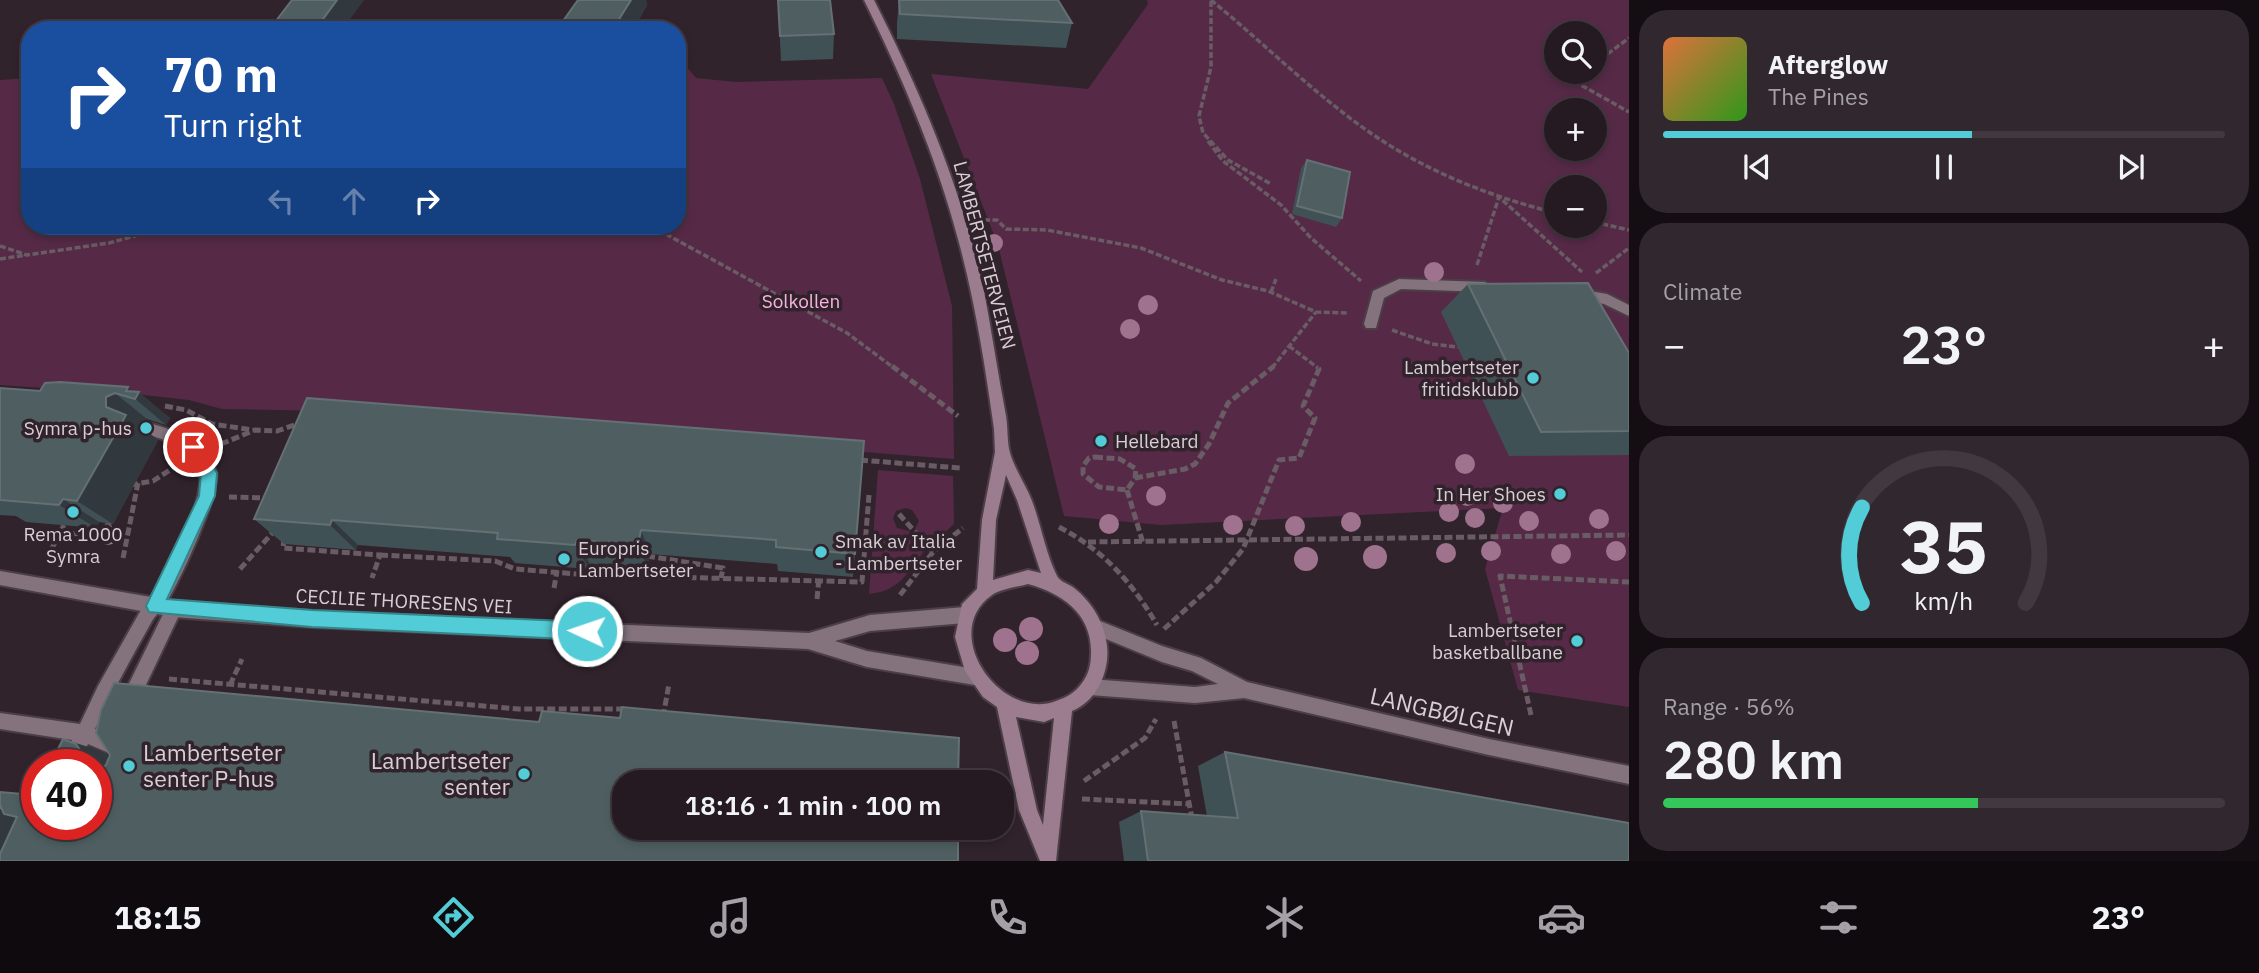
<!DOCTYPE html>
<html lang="en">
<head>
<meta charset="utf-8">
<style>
	body { margin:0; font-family:"IBM Plex Sans",sans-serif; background:#31272e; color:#f1f3f6; height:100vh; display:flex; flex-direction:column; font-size:26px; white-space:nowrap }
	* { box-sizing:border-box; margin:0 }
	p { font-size:23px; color:#a3a1a5 }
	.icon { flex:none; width:38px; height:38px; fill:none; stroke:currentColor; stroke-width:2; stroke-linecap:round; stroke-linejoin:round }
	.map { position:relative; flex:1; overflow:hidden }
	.panel { display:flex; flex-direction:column; gap:10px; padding:10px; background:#140e12; width:630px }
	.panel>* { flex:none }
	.top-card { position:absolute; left:21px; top:21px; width:665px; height:214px; border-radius:28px; box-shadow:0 4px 10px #0003,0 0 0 2px #42383f; background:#1a4fa0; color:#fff; overflow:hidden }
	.tools { position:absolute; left:1544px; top:21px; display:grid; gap:14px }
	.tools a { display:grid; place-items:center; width:63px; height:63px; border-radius:50%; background:#251a21; box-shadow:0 4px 10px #0003,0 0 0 2px #42383f; font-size:35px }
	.speed { position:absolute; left:21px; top:749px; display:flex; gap:14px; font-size:35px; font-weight:700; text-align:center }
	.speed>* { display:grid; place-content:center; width:91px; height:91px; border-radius:50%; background:#251a21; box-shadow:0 4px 10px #0003,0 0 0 2px #42383f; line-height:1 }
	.speed .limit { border:10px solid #d22; background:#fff; color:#111 }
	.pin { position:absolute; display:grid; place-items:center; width:60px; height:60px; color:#fff; margin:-30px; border:4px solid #fff; border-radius:50%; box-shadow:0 2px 7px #0007 }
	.me { position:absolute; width:77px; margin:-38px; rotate:273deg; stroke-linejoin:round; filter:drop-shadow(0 0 5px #0008) }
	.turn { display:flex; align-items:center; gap:24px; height:147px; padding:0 28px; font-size:32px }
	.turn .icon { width:91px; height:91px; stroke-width:2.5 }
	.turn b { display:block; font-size:49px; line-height:60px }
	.lanes { display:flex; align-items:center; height:66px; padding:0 28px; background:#0003; justify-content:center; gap:35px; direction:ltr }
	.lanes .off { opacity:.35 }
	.big { font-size:52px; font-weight:600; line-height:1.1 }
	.panel .tile { flex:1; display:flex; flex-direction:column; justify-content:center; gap:10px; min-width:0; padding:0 24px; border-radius:28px; background:#31272e }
	.panel .dial { align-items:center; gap:0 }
	.dial svg { height:182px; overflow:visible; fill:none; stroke:#42383f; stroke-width:7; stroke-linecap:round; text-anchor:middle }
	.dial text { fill:#f1f3f6; stroke:none }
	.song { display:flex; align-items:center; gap:21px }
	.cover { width:84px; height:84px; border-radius:10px; background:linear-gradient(135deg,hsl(20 70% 55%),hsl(110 70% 35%)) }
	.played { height:7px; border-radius:4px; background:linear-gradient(90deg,#52ccd6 55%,#42383f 55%) }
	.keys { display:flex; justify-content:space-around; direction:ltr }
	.heat { display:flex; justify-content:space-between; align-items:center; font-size:38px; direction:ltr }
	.charge { height:10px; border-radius:5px; background:linear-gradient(90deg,#34c759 56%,#42383f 0) }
	.trip { position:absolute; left:612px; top:770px; width:402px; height:70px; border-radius:28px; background:#251a21; box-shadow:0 4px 10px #0003,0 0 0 2px #42383f; font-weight:600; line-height:70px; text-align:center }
	.menu { display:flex; height:112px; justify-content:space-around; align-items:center; background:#0f0a0d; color:#a3a1a5 }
	.menu .icon { width:49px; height:49px }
	.menu .active { color:#52ccd6 }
	.menu b { font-size:32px; color:#f1f3f6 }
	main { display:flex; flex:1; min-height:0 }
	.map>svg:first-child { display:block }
	.green { fill:#562a47; fill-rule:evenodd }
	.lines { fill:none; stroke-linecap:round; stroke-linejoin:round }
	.service-casing { stroke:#4b3e46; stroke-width:4 }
	.tertiary-casing { stroke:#4b3e46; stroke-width:4 }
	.secondary-casing { stroke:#4b3e46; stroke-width:4 }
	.path-far1 { stroke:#695c64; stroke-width:3.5; stroke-dasharray:6 2.5; stroke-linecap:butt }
	.path { stroke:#695c64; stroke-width:5; stroke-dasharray:8 3.5; stroke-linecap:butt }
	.service { fill:#84737d; fill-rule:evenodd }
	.tertiary { fill:#84737d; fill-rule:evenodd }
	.secondary { fill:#9c7c8f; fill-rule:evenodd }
	.tree { fill:#9f728e }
	.wall { fill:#3f5154 }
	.shaded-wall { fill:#32393e }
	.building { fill:#4f5f61; stroke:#647073; stroke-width:2 }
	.route { fill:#52ccd6; stroke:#35858b; stroke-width:2 }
	.poi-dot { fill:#52ccd6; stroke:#31232c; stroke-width:2.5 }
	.labels { text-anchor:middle; stroke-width:7; stroke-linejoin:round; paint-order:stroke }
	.street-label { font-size:19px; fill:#d8ced4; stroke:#31232c }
	.park-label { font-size:19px; fill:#f9b2de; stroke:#31232c }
	.poi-label { font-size:19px; fill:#d8ced4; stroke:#31232c; text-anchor:end }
	.near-street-label { font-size:23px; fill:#d8ced4; stroke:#31232c }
	.near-poi-label { font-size:23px; fill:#d8ced4; stroke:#31232c; text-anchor:start }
</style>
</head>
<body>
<main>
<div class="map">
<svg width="1629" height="861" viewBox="0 0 1629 861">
	<rect width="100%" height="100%" fill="#31232c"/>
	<g class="green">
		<path d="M1147,0H1629V707L1518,690L1485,569L1503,508L1161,525L1064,516L998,245L931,74L1088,89L1148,4ZM1556,33H1594V72H1556ZM1556,110H1594V149H1556ZM1556,187H1594V226H1556Z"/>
		<polygon points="677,60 682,61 696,78 736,82 882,78 894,104 920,179 952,306 954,459 331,411 222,409 189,400 135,394 0,385 0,80 30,78 30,226 677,226"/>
		<path d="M878,470L953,476L954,524L930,546L915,529L919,521L912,510L906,508L896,511L893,518L897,528L909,531L926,549C906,573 902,590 869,594Z"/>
	</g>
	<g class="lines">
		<g class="service-casing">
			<g id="service">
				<polygon points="1399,279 1485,282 1491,287 1485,292 1401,289 1384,298 1376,328 1366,328 1364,324 1373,291"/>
				<polygon points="1578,289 1607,294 1629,305 1629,316 1604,304 1574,298 1572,294 1574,290"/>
				<path d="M146,422C173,430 209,440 216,472C221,493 176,591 162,609C158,613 155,616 152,621C132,657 112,692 95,729L122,742L124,748L122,754L116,756L88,744L78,765H61L72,740L0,729V713L80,724L98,686L146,601L150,599C165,571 218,487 194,459C181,443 160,439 141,432L139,428L141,424Z"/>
				<polygon points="174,601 180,604 182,609 135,708 129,710 123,708 121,702 123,696 168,604"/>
			</g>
		</g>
		<g class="tertiary-casing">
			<g id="tertiary">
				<polygon points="0,571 174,601 312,611 809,633 870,615 965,607 971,610 973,615 971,620 965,623 870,631 835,641 867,651 975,669 981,671 983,677 981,683 975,685 867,667 808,649 312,627 174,617 0,585"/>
				<polygon points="1095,619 1162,646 1201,658 1247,682 1489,739 1629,766 1629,784 1489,755 1244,698 1195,703 1090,695 1084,693 1082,687 1084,681 1090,679 1195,687 1218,684 1192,671 1162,662 1089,632 1087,627 1089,622"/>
			</g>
		</g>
		<g class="secondary-casing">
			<path id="secondary" d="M864,0H874C921,93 962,189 984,291C992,333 998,375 1006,416C1008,428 1007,442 1010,453C1015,470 1026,485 1032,501C1041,525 1046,554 1057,576C1060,582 1069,584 1074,588C1092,602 1105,624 1107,646C1110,672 1096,702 1072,711L1056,861H1040L1019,810L997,707L983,697L965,671L955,637L962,604L977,589L982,520L995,452L994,429C985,365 975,301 958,239C936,156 902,77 864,0ZM1006,475L1017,500L1041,573L1028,570L993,580L996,520ZM1028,584C1062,593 1092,614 1091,653C1091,664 1089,674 1082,683C1075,693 1067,697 1056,701C1001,722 938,633 992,595C1001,589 1017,587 1028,584ZM1016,717L1044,722L1054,718L1043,825L1037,810Z"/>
		</g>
		<g class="path-far1">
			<path d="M1211,0C1266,45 1316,96 1375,136C1430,173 1492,197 1556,213"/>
			<polyline points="1211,1 1211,67 1199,116 1203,133 1228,160 1271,184"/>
			<polyline points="1594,64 1629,38"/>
			<polyline points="1584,72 1572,80 1629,112"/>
			<polyline points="1208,141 1223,161 1281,205 1311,238 1361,281"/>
			<polyline points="984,220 997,220 1006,229 1047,230 1141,248 1222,280 1268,291 1316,312 1349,313"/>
			<polyline points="1594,222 1629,230"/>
			<polyline points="651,226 847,333 894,368"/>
			<polyline points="0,246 27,255 109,243 171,226"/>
			<polyline points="0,259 26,255"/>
			<polyline points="1477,265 1499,197 1582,272"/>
			<polyline points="1596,273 1629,248"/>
			<polyline points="1271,292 1276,279"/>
			<polyline points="1392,330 1432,344 1458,347"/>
			<polyline points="1289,346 1318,368"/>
			<polyline points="1272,368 1316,312"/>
		</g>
		<g class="path">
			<polyline points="892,366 958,416"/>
			<polyline points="165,406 186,410 212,424 253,430"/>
			<polyline points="221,444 255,430 277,431 300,423"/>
			<polygon points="1095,457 1120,459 1136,469 1135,478 1127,490 1099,487 1083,474 1083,466 1089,458"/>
			<polyline points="860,460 960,468"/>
			<polyline points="1135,478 1185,469 1195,464 1209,444 1228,403 1274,366"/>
			<polyline points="130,485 153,481 176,466"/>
			<polyline points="1127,490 1143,543"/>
			<polyline points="229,497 266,498"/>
			<polyline points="899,514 933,552"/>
			<path d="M1059,527C1103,550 1132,582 1157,625"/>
			<path d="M61,532C81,534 100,539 112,519"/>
			<polyline points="284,538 283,548 380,555 372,578"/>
			<polyline points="1088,542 1629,535"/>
			<polyline points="51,550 64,525"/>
			<polyline points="380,555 495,561 515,569 589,575 862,582 869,495"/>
			<polyline points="647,556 723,568 721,578"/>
			<polyline points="123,558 138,483"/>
			<polyline points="240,569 275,530"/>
			<polyline points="554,588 557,571"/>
			<polyline points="900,595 933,552 963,528"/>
			<polyline points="817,599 819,578"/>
			<polyline points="1164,629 1216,582 1243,549 1279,460 1299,458 1315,418 1303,406 1319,369 1316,366"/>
			<polyline points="169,679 518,709 625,709"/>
			<polyline points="230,685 242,659"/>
			<polyline points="1531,715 1500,576 1629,582"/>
			<polyline points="663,717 669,684"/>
			<polyline points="1174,721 1192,819"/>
			<polyline points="1084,781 1145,738 1156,719"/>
			<polyline points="1082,799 1190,804"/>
		</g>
		<use href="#service" class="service"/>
		<use href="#tertiary" class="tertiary"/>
		<use href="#secondary" class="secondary"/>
	</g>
	<g class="tree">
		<circle cx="994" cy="243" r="9"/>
		<circle cx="1434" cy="272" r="10"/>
		<circle cx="1148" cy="305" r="10"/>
		<circle cx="1130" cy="329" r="10"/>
		<circle cx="1465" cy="464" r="10"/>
		<circle cx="1156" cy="496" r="10"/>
		<circle cx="1467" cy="496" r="10"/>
		<circle cx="1503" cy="503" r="10"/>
		<circle cx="1449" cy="512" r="10"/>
		<circle cx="1475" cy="518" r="10"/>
		<circle cx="1599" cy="519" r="10"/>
		<circle cx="1529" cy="521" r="10"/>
		<circle cx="1351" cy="522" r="10"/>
		<circle cx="1109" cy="524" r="10"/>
		<circle cx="1233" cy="525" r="10"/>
		<circle cx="1295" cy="526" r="10"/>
		<circle cx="108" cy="535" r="10"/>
		<circle cx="1491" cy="551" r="10"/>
		<circle cx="1616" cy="551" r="10"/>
		<circle cx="1446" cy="553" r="10"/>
		<circle cx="1561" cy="554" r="10"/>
		<circle cx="1375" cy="557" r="12"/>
		<circle cx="1306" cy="559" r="12"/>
		<circle cx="1031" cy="629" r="12"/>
		<circle cx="1005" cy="640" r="12"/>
		<circle cx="1027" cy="653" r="12"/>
	</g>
	<g class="wall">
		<polygon points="578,0 646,0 647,5 633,30 565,30 563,21"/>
		<polygon points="778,0 834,34 833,59 781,61"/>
		<polygon points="899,0 1072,23 1066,48 897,39 897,23"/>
		<polygon points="1307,160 1342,218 1336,227 1292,214 1301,168"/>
		<polygon points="1468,284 1629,353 1629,455 1509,456 1441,312"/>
		<polygon points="0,388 40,391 133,391 170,418 166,425 147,419 139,423 139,425 158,440 113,524 99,522 96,528 26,522 16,516 0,515"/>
		<polygon points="307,398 855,554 853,577 778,571 777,564 650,554 648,569 590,564 589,569 515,563 510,557 358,545 356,550 284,544 254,519"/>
		<polygon points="1225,752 1629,861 1124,861 1119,822 1141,811 1207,816 1198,766"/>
	</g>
	<g class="shaded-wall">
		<polygon points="337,0 364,0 342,30 315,30"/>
		<polygon points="631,0 646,0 647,5 633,30 614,30"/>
		<polygon points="128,387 137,395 139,392 170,418 166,425 126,391"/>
		<polygon points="115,393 147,419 139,423 139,425 158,440 113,524 77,501 106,407 106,397"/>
		<polygon points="63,499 99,522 96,528 59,505"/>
		<polygon points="332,520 358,545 356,550 330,525"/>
		<polygon points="641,530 650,554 648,569 638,545"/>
		<polygon points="577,540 590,564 589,569 575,545"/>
		<polygon points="63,739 95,749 107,754 122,774 96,768 96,765 90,765"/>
		<polygon points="1,807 34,820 0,861 0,808"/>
	</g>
	<g class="building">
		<polygon points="292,0 337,0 315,30 269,30"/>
		<polygon points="578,0 631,0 613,29 563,21"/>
		<polygon points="778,0 830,0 834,34 780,36"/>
		<polygon points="899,0 1058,0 1072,23 900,14"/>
		<polygon points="1307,160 1350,172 1342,218 1297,206"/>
		<polygon points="1588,283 1629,353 1629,431 1541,432 1468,284"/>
		<polygon points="60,382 128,387 126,391 139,392 135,399 115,393 106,397 106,407 126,415 77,501 63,499 59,505 0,500 0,388 40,391 45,383"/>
		<polygon points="307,398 864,441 855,554 776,547 776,540 641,530 638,545 577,540 575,545 497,539 498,533 332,520 330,525 254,519"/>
		<polygon points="114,683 539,722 542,711 620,718 622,707 959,738 958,782 625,782 625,828 958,828 958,861 0,861 0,854 17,817 4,814 1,807 0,808 0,792 34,795 37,790 37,824 96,824 96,768 99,769 106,765 110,755 96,733 101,710"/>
		<polygon points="63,739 76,744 90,765 50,765"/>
		<polygon points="1225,752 1629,823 1629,861 1148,861 1141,811 1238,818"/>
	</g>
	<polygon class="route" points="193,440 199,443 217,473 215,496 167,599 312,610 587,622 594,625 597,631 594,637 587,640 312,627 149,612 146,606 199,496 201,474 185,447 187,443"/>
	<g class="poi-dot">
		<circle cx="1533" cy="378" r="7"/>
		<circle cx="146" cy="428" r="7"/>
		<circle cx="1101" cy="441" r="7"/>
		<circle cx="1560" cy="494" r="7"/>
		<circle cx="73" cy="512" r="7"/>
		<circle cx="821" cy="552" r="7"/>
		<circle cx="564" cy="559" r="7"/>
		<circle cx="1577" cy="641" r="7"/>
		<circle cx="129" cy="766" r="7"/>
		<circle cx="524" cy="774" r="7"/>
	</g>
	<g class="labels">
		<g class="street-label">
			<text transform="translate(985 255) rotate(75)" y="7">LAMBERTSETERVEIEN</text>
			<text transform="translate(404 601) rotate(3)" y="7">CECILIE THORESENS VEI</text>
		</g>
		<g class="park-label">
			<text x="801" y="308">Solkollen</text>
		</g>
		<g class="poi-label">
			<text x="1519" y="374">Lambertseter<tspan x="1519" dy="22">fritidsklubb</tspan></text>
			<text x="132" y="435">Symra p-hus</text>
			<text x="1115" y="448" text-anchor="start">Hellebard</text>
			<text x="1546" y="501">In Her Shoes</text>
			<text x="73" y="541" text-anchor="middle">Rema 1000<tspan x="73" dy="22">Symra</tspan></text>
			<text x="835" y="548" text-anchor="start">Smak av Italia<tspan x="835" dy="22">- Lambertseter</tspan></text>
			<text x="578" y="555" text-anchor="start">Europris<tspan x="578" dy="22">Lambertseter</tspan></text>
			<text x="1563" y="637">Lambertseter<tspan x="1563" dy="22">basketballbane</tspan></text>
		</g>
		<g class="near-street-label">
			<text transform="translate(1442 712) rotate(13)" y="8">LANGBØLGEN</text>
		</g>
		<g class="near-poi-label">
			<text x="143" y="761">Lambertseter<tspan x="143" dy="26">senter P-hus</tspan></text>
			<text x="510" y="769" text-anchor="end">Lambertseter<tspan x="510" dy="26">senter</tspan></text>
		</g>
	</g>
</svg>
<div class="tools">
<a><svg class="icon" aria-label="search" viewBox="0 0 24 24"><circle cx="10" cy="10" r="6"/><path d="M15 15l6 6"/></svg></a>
<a>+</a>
<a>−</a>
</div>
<div class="speed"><div class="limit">40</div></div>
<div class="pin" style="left:193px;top:447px;background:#d93025"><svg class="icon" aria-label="arrive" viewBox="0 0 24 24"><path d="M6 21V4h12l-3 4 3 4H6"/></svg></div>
<svg class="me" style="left:587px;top:631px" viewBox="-20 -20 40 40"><circle r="17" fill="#52ccd6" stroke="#fff" stroke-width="3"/><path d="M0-11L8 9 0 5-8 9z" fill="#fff"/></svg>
<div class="trip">18:16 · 1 min · 100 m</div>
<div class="top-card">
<div class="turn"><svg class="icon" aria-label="right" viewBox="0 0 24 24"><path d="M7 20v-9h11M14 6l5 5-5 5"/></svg><div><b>70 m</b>Turn right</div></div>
<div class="lanes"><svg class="icon off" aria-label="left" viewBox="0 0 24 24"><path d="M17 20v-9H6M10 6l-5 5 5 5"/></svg><svg class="icon off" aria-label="ahead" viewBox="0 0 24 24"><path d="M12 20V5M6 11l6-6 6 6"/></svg><svg class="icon" aria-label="right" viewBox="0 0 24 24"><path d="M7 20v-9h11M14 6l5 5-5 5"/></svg></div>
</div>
</div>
<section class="panel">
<div class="tile">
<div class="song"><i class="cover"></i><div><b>Afterglow</b><p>The Pines</p></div></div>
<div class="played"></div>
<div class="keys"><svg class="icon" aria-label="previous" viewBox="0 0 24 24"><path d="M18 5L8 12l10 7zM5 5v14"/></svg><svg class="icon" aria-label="pause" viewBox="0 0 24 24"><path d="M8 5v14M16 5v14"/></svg><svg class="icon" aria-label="next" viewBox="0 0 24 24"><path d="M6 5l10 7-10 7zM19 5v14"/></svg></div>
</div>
<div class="tile"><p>Climate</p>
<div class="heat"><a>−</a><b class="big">23°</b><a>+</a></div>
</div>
<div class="tile dial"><svg viewBox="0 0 100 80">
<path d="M14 69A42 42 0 1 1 86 69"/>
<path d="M14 69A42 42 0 0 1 14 27" stroke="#52ccd6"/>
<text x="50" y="56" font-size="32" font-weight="700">35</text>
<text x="50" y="72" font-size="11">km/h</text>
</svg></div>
<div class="tile"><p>Range · 56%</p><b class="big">280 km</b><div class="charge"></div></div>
</section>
</main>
<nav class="menu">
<b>18:15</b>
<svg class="icon active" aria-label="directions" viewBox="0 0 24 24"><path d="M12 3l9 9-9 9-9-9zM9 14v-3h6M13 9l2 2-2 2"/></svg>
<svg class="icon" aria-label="music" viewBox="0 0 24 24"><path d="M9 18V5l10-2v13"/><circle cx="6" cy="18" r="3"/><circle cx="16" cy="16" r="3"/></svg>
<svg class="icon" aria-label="phone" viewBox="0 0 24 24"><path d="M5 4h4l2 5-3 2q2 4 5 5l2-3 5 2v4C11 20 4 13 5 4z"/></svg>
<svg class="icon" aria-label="climate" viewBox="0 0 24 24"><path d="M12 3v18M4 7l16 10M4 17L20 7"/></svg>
<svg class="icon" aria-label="car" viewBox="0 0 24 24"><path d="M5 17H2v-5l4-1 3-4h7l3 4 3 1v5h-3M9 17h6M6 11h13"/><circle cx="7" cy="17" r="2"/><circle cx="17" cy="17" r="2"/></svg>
<svg class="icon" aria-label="filters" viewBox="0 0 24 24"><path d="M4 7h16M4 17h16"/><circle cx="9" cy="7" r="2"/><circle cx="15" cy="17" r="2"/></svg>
<b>23°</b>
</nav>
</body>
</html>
